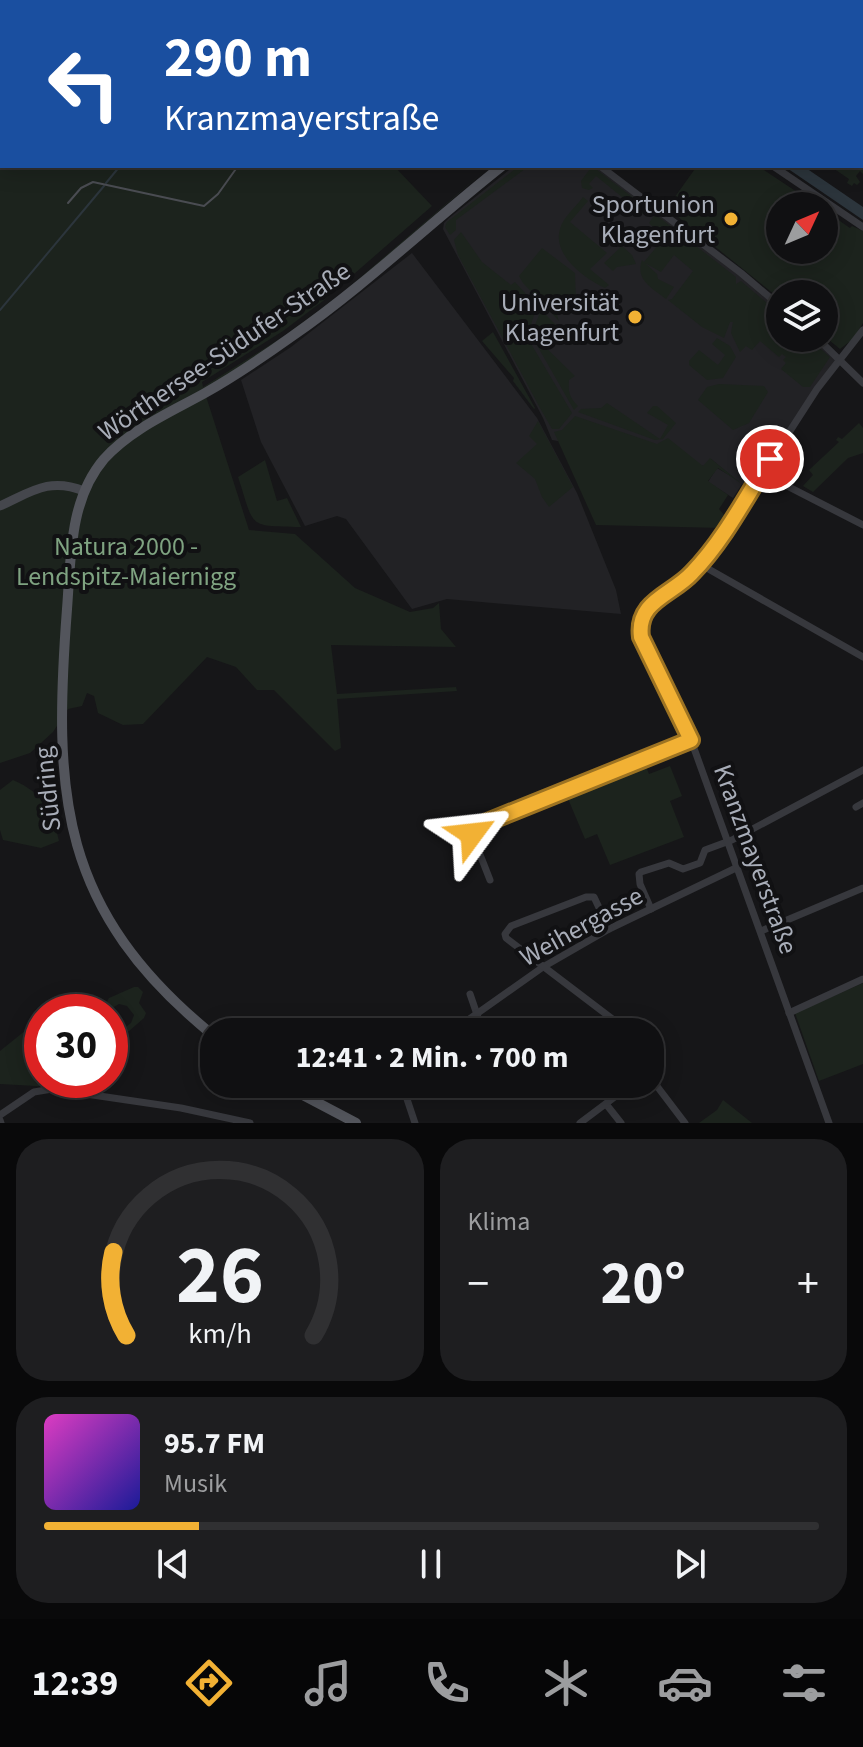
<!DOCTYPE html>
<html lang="de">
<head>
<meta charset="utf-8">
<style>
	body { margin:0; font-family:"Source Sans 3",sans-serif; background:#1e1e20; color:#f1f3f6; height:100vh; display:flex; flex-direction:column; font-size:30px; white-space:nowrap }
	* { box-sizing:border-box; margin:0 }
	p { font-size:26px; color:#9c9d9f }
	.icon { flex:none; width:44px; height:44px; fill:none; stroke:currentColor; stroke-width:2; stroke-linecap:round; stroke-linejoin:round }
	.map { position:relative; height:1123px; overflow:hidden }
	.side { display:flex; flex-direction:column; gap:16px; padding:16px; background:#09090a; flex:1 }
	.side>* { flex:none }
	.hud { position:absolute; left:0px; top:0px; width:864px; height:168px; box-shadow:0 4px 20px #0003,0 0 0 2px #303032; background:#1a4fa0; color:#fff; overflow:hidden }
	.needle { width:52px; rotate:46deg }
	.tools { position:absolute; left:766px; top:192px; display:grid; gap:16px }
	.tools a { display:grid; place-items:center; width:72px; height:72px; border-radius:50%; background:#101012; box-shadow:0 4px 20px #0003,0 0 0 2px #303032; font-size:40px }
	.speed { position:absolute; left:24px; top:994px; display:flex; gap:16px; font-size:40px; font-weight:700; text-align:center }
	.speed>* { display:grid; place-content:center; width:104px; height:104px; border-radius:50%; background:#101012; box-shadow:0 4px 20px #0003,0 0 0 2px #303032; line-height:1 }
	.speed .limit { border:12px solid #d22; background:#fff; color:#111 }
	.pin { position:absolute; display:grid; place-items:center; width:68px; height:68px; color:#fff; margin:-34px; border:4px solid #fff; border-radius:50%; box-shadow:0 2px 8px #0007 }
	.me { position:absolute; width:88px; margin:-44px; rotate:60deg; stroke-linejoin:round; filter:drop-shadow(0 0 6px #0008) }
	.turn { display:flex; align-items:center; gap:28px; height:168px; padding:0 32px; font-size:36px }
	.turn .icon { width:104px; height:104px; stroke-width:2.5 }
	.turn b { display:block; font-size:56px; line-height:68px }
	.big { font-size:60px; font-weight:700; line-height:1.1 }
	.side .widget { flex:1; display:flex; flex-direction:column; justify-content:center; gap:12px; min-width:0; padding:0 28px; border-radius:32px; background:#1e1e20 }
	.side .dial { align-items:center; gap:0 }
	.dial svg { height:208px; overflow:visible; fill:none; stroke:#303032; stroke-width:7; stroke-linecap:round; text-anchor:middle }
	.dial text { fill:#f1f3f6; stroke:none }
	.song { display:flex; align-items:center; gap:24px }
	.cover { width:96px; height:96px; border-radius:12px; background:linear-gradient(135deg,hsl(310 70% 55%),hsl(240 70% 35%)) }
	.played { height:8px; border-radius:4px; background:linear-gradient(90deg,#f2b134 20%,#303032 20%) }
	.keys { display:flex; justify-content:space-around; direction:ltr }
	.heat { display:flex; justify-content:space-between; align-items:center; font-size:44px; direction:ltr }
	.side .tiles { flex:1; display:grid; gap:16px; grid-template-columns:1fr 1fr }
	.widget:last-child { grid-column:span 2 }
	.trip { position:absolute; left:200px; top:1018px; width:464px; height:80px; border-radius:32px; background:#101012; box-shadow:0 4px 20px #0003,0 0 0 2px #303032; font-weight:700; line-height:80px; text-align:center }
	.tabs { display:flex; height:128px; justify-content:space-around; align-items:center; background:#060607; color:#9c9d9f }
	.tabs .icon { width:56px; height:56px }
	.tabs .active { color:#f2b134 }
	.tabs b { font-size:36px; color:#f1f3f6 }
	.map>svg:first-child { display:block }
	.built { fill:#222225 }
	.green { fill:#1c231d }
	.water { fill:#2c353c }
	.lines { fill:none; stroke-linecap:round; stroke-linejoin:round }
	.stream { stroke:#2c353c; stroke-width:2 }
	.street { stroke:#37383d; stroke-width:7 }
	.secondary { stroke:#45474d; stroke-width:9 }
	.primary { stroke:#53555c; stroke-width:10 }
	.tram { stroke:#4a4c52; stroke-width:2 }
	.route-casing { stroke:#9d7322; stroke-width:20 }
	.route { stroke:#f2b134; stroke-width:14 }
	.poi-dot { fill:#f2b134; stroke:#111113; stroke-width:3 }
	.labels { text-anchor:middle; stroke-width:8; stroke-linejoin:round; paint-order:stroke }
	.poi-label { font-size:26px; fill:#a8adb8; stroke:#111113; text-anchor:end }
	.street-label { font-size:26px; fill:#a8adb8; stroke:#111113 }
	.park-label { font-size:26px; fill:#7fa381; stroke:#111113 }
</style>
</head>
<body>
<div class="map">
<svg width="863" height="1123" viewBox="0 0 863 1123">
	<rect width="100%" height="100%" fill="#161618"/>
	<g class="built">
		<polygon points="514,166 600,166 780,306 780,338 817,338 840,358 751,490 742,484 733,498 708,482 717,468 734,478 711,459 704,466 552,440 543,418 443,229 444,223 449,218"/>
		<polygon points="412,253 537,418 577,493 616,590 621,614 447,599 412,609 346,519 337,516 305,526 261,442 241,380 291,347"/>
	</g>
	<g class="green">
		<polygon points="0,0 249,0 2,2 2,166 394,166 432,206 323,301 283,331 202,382 203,387 284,336 340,295 490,166 359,281 284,339 204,390 249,530 295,534 355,588 410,612 433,608 439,603 441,629 456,647 331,645 337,694 456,687 457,691 337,699 341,748 335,751 274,690 257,690 236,667 207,657 143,724 123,725 98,713 94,696 87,693 82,706 68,709 53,732 30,753 0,763"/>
		<polygon points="833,0 862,0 863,3 863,174 860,171 856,176 860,182 857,185 854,183 852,186 847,183 849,179 830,166 862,166 862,2 830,2"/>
		<polygon points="519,166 529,166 456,220 456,230 450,235 445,227 447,222"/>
		<polygon points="592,166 648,209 643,214 596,176 589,184 593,188 589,190 582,188 581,181"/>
		<polygon points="697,166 758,166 818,206 780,206 780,250 824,250 824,210 850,228 852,226 863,231 863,323 853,339 840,349 824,336 824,294 780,294 780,299 667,208"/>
		<path d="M583,197L588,201L570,222L607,253L590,269L609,285L605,288C585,279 552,255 560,229C563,217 576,207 583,197Z"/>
		<path d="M655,214L736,277V284L741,281L780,314V338H808L830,357L810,387H803L781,369L786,363L783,360L786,357L782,354L779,357L760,341L752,350L746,346L740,352L731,333L733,322H730L724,338L702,327L668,300L672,299L693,271L674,255L661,272L645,263L657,274L658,279L674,287L666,299C652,288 635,280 642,260L644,262L664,238L661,235L663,231L658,227L655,229L649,223Z"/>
		<polygon points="461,232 482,262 511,285 515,282 537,306 527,337 572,413 559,429 552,429 540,408 458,255 454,240"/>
		<polygon points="622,246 632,255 636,264 617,267 613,271 604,263"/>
		<polygon points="542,248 575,273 576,302 571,299 557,315 559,321 523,283 519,276"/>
		<path d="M541,310L566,335L561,343L545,325L533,335L575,376L569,380C568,391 569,397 578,406L574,410L531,335Z"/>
		<polygon points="493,332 535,408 534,409 513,381 514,378 482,341"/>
		<polygon points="717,338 730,346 736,357 723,378 707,380 689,365 689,361 699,350 718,365 725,355 712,344"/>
		<polygon points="719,384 764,386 768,392 749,423 733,430 698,400 707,387"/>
		<polygon points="607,403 660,439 668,425 647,413 653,406 657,406 676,423 663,439 655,440 578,412 581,409 601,408"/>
		<polygon points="575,416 657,444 668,438 703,466 710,458 742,484 718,468 708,481 728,495 719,509 725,516 722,528 596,525 554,432 562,430"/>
		<polygon points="538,421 573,487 549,507 542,497 535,479 516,463 537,444 529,436"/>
		<polygon points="859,423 863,428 863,453 848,458 813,492 803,486 813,475 809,470 839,442 836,440 838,437 842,439"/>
		<path d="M265,460L277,501L287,498L301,527C246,526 255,528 238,477Z"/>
		<polygon points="644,762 649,774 670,766 682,796 670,801 684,837 610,865 597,834 585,839 566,794"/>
		<path d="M13,780C43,793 52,811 59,841L41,848L3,840L0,830V790Z"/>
		<polygon points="863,983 863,1064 819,1081 795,1013"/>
		<polygon points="134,987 138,987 143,992 139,1003 146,1013 144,1018 121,1038 122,1030 131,1023 134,1015 127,1006 119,1004 105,1012 72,1010 83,1007 91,1009 90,1002 94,1003 97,1009 105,1005 109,998"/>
		<polygon points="41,1018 42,1080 93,1080 103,1094 54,1087 0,1084 0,1051"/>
		<polygon points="723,1100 752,1123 699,1123 717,1110"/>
	</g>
	<polygon class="water" points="784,166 803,166 863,207 863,220"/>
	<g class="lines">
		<g class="stream">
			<polyline points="106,183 120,166"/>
			<polyline points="0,310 104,186"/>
		</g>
		<g class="street">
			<polyline points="430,2 431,0"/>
			<polyline points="600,166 741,273 780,306"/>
			<polyline points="773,166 863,227"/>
			<polyline points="817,338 863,383"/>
			<polyline points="762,473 863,525"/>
			<polyline points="702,562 705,567 863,657"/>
			<polyline points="856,807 863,803"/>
			<polyline points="490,880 472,834 475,827 691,740"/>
			<polyline points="651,909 640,884 639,874 641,872 669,863 683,869 700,863 705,850 732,840 863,770"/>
			<polyline points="761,931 863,888"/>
			<polyline points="470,994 483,1032"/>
			<polyline points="789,1013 863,979"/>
			<polyline points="451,1032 543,967 609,929 738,867"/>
			<polyline points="608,1032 619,1024 506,938 505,934 511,926 586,897 594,897 609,929"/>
			<polyline points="650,1069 655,1064"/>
			<polyline points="650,1077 685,1123"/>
			<polyline points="402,1084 415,1123"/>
			<polyline points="506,1084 510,1093 514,1094 529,1084"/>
			<polyline points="606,1104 621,1123"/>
			<polyline points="0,1115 34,1092 52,1089 181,1108 250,1123"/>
			<polyline points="0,1120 1,1123"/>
			<polyline points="580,1123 632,1084"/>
			<polyline points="829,1123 691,740 649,654 640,629 641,620 653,602 683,582 702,562 737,513 817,389 863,330"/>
		</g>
		<path class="secondary" d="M0,506C31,492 49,477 84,491"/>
		<g class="primary">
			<polyline points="750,2 753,0"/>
			<polyline points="763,2 766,0"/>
			<path d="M214,1036C59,910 53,795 67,609C71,558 69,500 104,459C131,429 171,412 205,393C235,376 263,357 291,337C366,285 431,222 502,166"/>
			<polyline points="282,1084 356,1123"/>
		</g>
		<g class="tram">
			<polyline points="322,2 323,0"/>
			<polyline points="68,203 81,188 93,182 204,206 218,194 238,166"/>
		</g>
	</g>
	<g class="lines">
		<g class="route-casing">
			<path id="route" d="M472,834L475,827L691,740L641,637C636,601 672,595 692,573C724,540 746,497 770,459"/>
		</g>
		<use href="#route" class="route"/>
	</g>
	<g class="poi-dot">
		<circle cx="731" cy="219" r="8"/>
		<circle cx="635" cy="317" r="8"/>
	</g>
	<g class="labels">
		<g class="poi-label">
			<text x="715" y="213">Sportunion<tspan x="715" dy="30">Klagenfurt</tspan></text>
			<text x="619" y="311">Universität<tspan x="619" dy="30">Klagenfurt</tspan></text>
		</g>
		<g class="street-label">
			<text transform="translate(224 351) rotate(-34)" y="9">Wörthersee-Südufer-Straße</text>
			<text transform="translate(47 789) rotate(-96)" y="9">Südring</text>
			<text transform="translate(756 859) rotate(70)" y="9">Kranzmayerstraße</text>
			<text transform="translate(581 926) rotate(-29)" y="9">Weihergasse</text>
		</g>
		<g class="park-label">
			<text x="126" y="555">Natura 2000 -<tspan x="126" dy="30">Lendspitz-Maiernigg</tspan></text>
		</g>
	</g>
</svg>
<div class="tools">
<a><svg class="needle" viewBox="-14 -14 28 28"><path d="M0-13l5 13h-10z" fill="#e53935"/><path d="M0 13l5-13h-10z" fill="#9c9d9f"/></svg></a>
<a><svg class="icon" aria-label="layers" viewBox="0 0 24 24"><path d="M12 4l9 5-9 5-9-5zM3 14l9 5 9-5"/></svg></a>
</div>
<div class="speed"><div class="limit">30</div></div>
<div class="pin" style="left:770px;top:459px;background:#d93025"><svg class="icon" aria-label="arrive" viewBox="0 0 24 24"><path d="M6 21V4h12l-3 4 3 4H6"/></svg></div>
<svg class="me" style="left:472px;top:834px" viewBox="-20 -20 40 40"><path d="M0-17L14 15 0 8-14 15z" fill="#f2b134" stroke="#fff" stroke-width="4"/></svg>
<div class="trip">12:41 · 2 Min. · 700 m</div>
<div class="hud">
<div class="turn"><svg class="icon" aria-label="left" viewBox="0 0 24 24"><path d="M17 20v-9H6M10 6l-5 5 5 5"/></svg><div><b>290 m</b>Kranzmayerstraße</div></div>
</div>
</div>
<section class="side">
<div class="tiles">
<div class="widget dial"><svg viewBox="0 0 100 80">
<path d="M14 69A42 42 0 1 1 86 69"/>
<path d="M14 69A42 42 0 0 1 9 37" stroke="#f2b134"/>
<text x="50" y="56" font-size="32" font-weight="700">26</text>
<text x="50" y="72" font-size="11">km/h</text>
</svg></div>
<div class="widget"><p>Klima</p>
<div class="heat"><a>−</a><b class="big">20°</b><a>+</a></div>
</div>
<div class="widget">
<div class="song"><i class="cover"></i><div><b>95.7 FM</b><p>Musik</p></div></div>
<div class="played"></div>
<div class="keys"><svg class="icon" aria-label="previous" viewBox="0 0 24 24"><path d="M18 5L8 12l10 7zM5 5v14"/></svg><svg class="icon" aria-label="pause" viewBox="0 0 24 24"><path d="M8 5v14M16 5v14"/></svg><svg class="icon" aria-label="next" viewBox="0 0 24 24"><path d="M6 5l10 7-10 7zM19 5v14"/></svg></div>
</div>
</div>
</section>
<nav class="tabs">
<b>12:39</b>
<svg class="icon active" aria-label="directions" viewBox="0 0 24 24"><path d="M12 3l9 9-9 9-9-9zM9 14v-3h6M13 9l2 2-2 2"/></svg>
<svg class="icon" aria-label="music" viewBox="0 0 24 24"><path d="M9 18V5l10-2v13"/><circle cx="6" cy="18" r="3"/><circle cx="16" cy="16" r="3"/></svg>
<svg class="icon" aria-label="phone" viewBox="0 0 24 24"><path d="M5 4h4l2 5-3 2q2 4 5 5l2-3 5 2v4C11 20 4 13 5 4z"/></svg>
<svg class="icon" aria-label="climate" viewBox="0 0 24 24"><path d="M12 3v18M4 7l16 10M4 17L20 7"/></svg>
<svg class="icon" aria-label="car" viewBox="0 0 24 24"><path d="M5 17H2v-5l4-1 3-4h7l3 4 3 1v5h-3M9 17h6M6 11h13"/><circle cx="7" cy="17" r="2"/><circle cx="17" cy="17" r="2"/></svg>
<svg class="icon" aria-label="filters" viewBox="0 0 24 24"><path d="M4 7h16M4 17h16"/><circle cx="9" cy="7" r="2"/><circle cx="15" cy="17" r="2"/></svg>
</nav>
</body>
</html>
